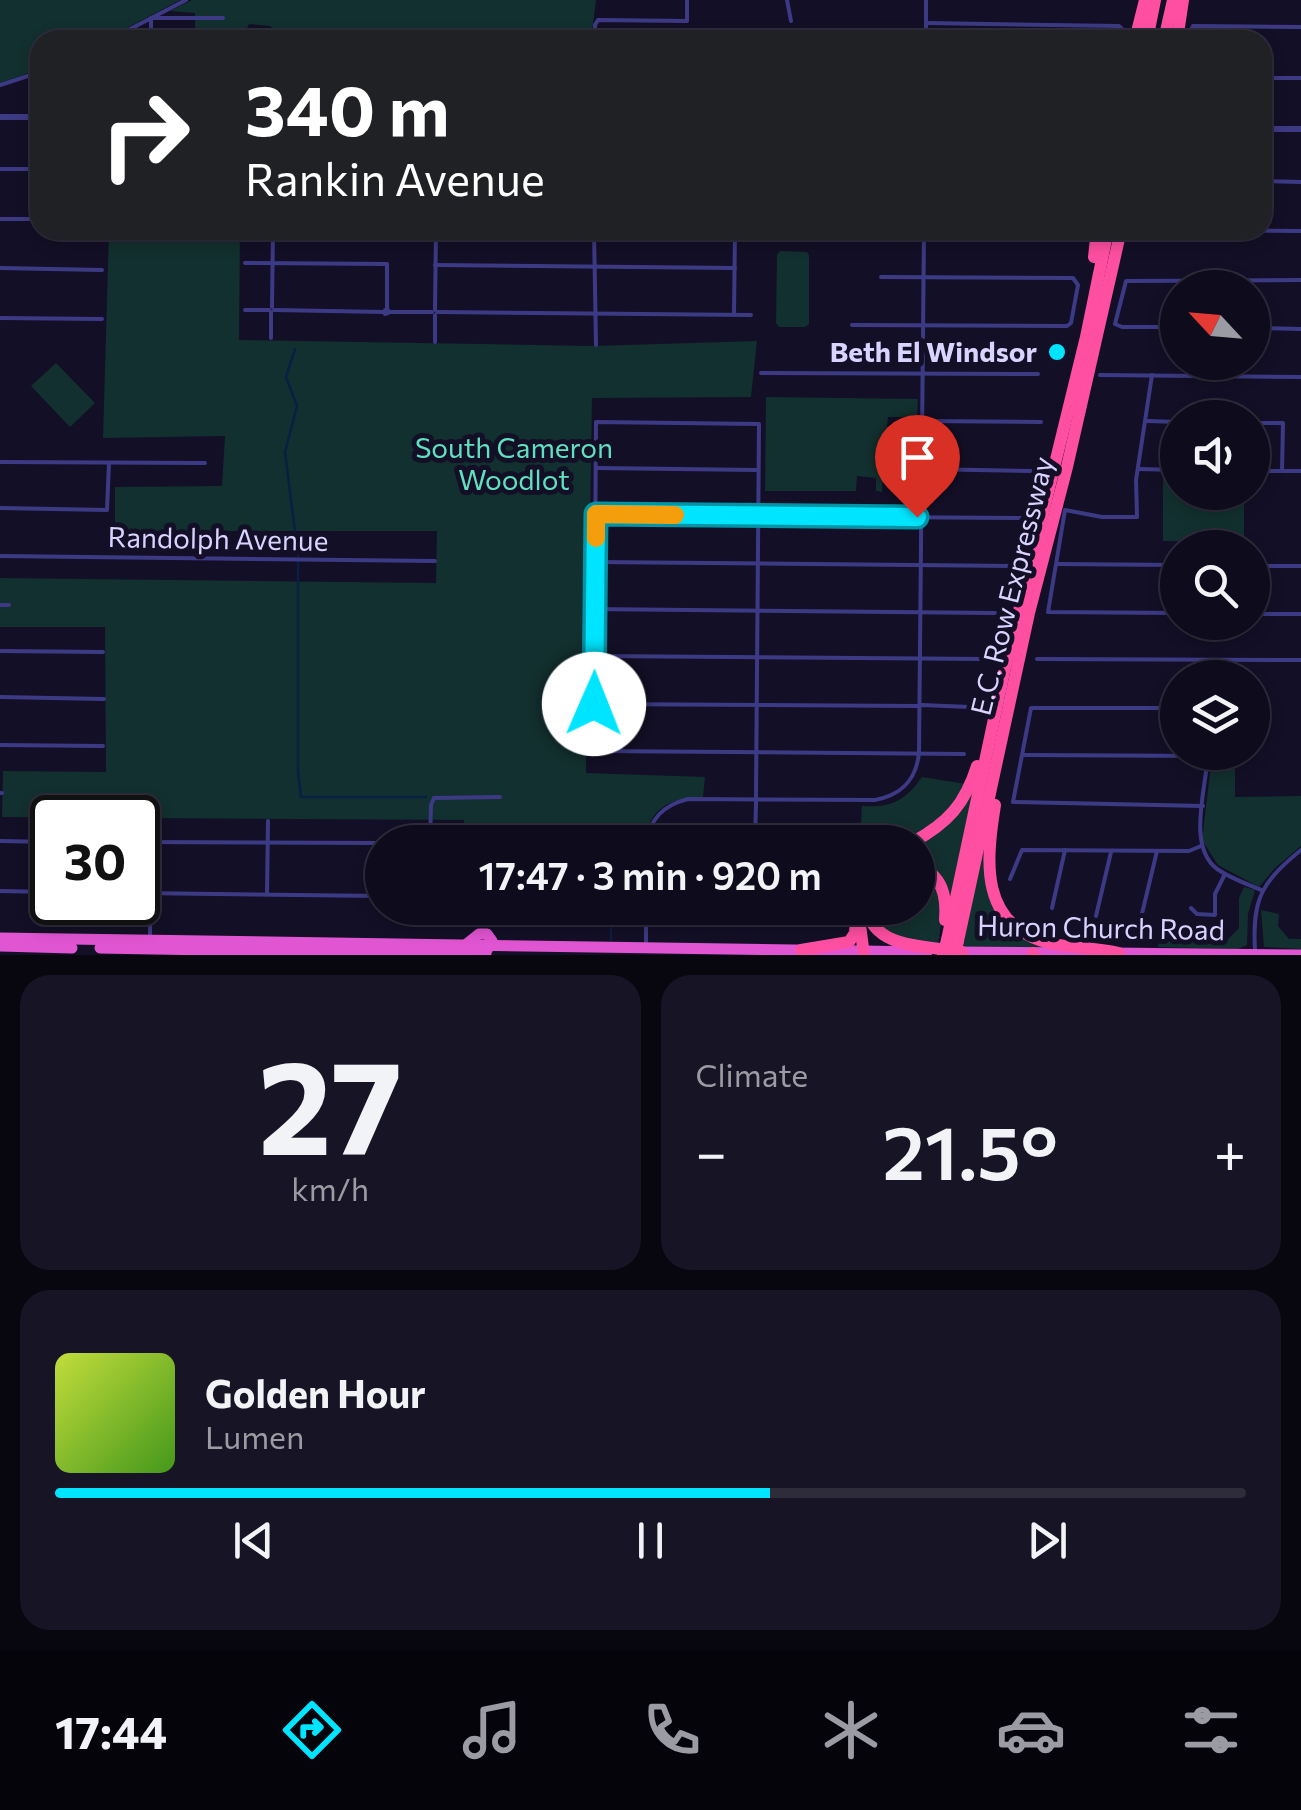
<!DOCTYPE html>
<html lang="en">
<head>
<meta charset="utf-8">
<style>
	body { margin:0; font-family:Commissioner,sans-serif; background:#171425; color:#f1f3f6; height:100vh; display:flex; flex-direction:column; font-size:38px; white-space:nowrap }
	* { box-sizing:border-box; margin:0 }
	p { font-size:32px; color:#9b9ba3 }
	.icon { flex:none; width:55px; height:55px; fill:none; stroke:currentColor; stroke-width:2; stroke-linecap:round; stroke-linejoin:round }
	.map { position:relative; height:955px; overflow:hidden }
	.side { display:flex; flex-direction:column; gap:20px; padding:20px; background:#08060f; flex:1 }
	.side>* { flex:none }
	.hud { position:absolute; left:30px; top:30px; width:1242px; height:210px; border-radius:30px; box-shadow:0 5px 15px #0003,0 0 0 2px #2e2b3b; background:#202124; color:#fff; overflow:hidden }
	.needle { width:65px; rotate:296deg }
	.controls { position:absolute; left:1160px; top:270px; display:grid; gap:20px }
	.controls a { display:grid; place-items:center; width:110px; height:110px; border-radius:50%; background:#0e0b1c; box-shadow:0 5px 15px #0003,0 0 0 2px #2e2b3b; font-size:50px }
	.speed { position:absolute; left:30px; top:795px; display:flex; gap:20px; font-size:50px; font-weight:700; text-align:center }
	.speed>* { display:grid; place-content:center; width:130px; height:130px; border-radius:50%; background:#0e0b1c; box-shadow:0 5px 15px #0003,0 0 0 2px #2e2b3b; line-height:1 }
	.speed .limit { border:5px solid #111; border-radius:15px; background:#fff; color:#111 }
	.pin { position:absolute; display:grid; place-items:center; width:85px; height:85px; color:#fff; margin:-102px -42px; border-radius:50% 50% 50% 0; rotate:-45deg; box-shadow:0 0 10px #0007 }
	.pin .icon { rotate:45deg }
	.me { position:absolute; width:110px; margin:-55px; rotate:1deg; stroke-linejoin:round; filter:drop-shadow(0 0 8px #0008) }
	.turn { display:flex; align-items:center; gap:35px; height:210px; padding:0 50px; font-size:45px }
	.turn .icon { width:130px; height:130px; stroke-width:2.5 }
	.turn b { display:block; font-size:70px; line-height:85px }
	.big { font-size:75px; font-weight:600; line-height:1.1 }
	.side .widget { flex:1; display:flex; flex-direction:column; justify-content:center; gap:15px; min-width:0; padding:0 35px; border-radius:30px; background:#171425 }
	.side .dial { align-items:center; gap:0 }
	.dial b { font-size:130px; line-height:1 }
	.song { display:flex; align-items:center; gap:30px }
	.cover { width:120px; height:120px; border-radius:15px; background:linear-gradient(135deg,hsl(70 70% 55%),hsl(100 70% 35%)) }
	.played { height:10px; border-radius:5px; background:linear-gradient(90deg,#00e5ff 60%,#2e2b3b 60%) }
	.keys { display:flex; justify-content:space-around; direction:ltr }
	.heat { display:flex; justify-content:space-between; align-items:center; font-size:55px; direction:ltr }
	.side .tiles { flex:1; display:grid; gap:20px; grid-template-columns:1fr 1fr }
	.widget:last-child { grid-column:span 2 }
	.trip { position:absolute; left:365px; top:825px; width:570px; height:100px; border-radius:50px; background:#0e0b1c; box-shadow:0 5px 15px #0003,0 0 0 2px #2e2b3b; font-weight:600; line-height:100px; text-align:center }
	.tab-bar { display:flex; height:160px; justify-content:space-around; align-items:center; background:#06040b; color:#9b9ba3 }
	.tab-bar .icon { width:70px; height:70px }
	.tab-bar .on { color:#00e5ff }
	.tab-bar b { font-size:45px; color:#f1f3f6 }
	.map>svg:first-child { display:block }
	.green { fill:#12302f }
	.lines { fill:none; stroke-linecap:round; stroke-linejoin:round }
	.stream { stroke:#0a1f44; stroke-width:2.5 }
	.minor { stroke:#3d3a85; stroke-width:4 }
	.tertiary { stroke:#3d3a85; stroke-width:6 }
	.trunk { stroke:#e055d1; stroke-width:11 }
	.motorway { stroke:#ff4fa3; stroke-width:12 }
	.motorway-bridge { stroke:#ff4fa3; stroke-width:12 }
	.route-casing { stroke:#0095a6; stroke-width:25 }
	.route { stroke:#00e5ff; stroke-width:18 }
	.slow { stroke:#f59e0b; stroke-width:18 }
	.poi-dot { fill:#00e5ff; stroke:#130f26; stroke-width:4 }
	.labels { text-anchor:middle; stroke-width:10; stroke-linejoin:round; paint-order:stroke }
	.poi-label { font-size:28px; font-weight:bold; fill:#d9d4ff; stroke:#130f26; text-anchor:end }
	.park-label { font-size:28px; fill:#5fe0c0; stroke:#130f26 }
	.street-label { font-size:28px; fill:#d9d4ff; stroke:#130f26 }
</style>
</head>
<body>
<div class="map">
<svg width="1301" height="955" viewBox="0 0 1301 955">
	<rect width="100%" height="100%" fill="#130f26"/>
	<g class="green">
		<polygon points="0,0 180,0 104,40 40,40 40,69 0,83"/>
		<polygon points="192,0 596,0 591,40 285,40 270,26 249,24 242,40 195,40 195,13 170,11"/>
		<path d="M109,230H240L239,340L592,346L757,341L751,397L592,398L586,773L705,777L703,797C672,797 648,808 645,842H464V820L2,817L3,771L106,772L105,627H0V578L436,583L437,531H115V487L222,486L225,436L103,438Z"/>
		<polygon points="780,251 807,252 809,255 809,324 805,327 779,327 776,323 777,255"/>
		<polygon points="56,363 95,403 70,427 31,386"/>
		<polygon points="766,397 918,399 917,417 888,417 884,458 916,459 916,477 883,475 882,492 876,491 876,478 857,476 856,491 765,491"/>
		<polygon points="1163,472 1177,472 1178,492 1244,493 1244,542 1163,541"/>
		<polygon points="1212,757 1235,758 1235,797 1301,796 1301,846 1275,868 1259,887 1218,865 1202,840"/>
		<path d="M922,777L966,784C952,813 924,836 892,842C883,844 869,841 860,841L862,806C891,808 905,801 922,777Z"/>
		<polygon points="976,779 949,904 918,863 918,843"/>
		<polygon points="981,856 985,857 1007,924 1060,948 963,947"/>
		<polygon points="918,870 938,889 942,919 938,944 886,936 868,908 918,908"/>
		<polygon points="1244,887 1255,890 1248,914 1247,945 1238,949 1158,947 1160,938 1228,939 1239,928 1239,898"/>
		<polygon points="1261,910 1279,914 1278,926 1289,939 1301,939 1301,949 1264,947"/>
	</g>
	<g class="lines">
		<g class="stream">
			<polyline points="295,349 286,377 297,406 285,452 298,556"/>
			<polyline points="298,562 298,772 301,797 426,797"/>
			<polyline points="453,842 543,842"/>
			<polyline points="611,940 611,908"/>
		</g>
		<g class="minor">
			<polyline points="787,0 791,21"/>
			<polyline points="926,23 1119,26 1123,30 1121,40"/>
			<polyline points="109,40 186,0"/>
			<polyline points="151,40 151,18 223,18"/>
			<polyline points="595,40 595,25 598,20 687,21 687,0"/>
			<polyline points="926,40 926,0"/>
			<polyline points="1187,40 1193,26 1301,27"/>
			<polyline points="1262,78 1301,78"/>
			<polyline points="0,85 40,72"/>
			<polyline points="0,169 40,169"/>
			<polyline points="1262,181 1301,182"/>
			<polyline points="0,219 40,219"/>
			<polyline points="594,230 596,345"/>
			<polyline points="1153,230 1301,231"/>
			<polyline points="245,263 387,264 387,309"/>
			<polyline points="435,265 735,268"/>
			<polyline points="0,268 102,270"/>
			<polyline points="272,307 273,230"/>
			<polyline points="245,310 269,310"/>
			<polyline points="274,310 384,312"/>
			<polygon points="385,310 388,310 388,313 385,314"/>
			<polyline points="435,310 436,230"/>
			<polyline points="389,312 432,312"/>
			<polyline points="437,312 751,315"/>
			<polyline points="734,315 735,230"/>
			<polyline points="0,318 102,319"/>
			<polyline points="852,325 1067,326 1071,323 1078,285 1073,278 881,277"/>
			<polyline points="1178,327 1122,327 1115,324 1126,281 1301,280"/>
			<polyline points="1252,328 1301,329"/>
			<polyline points="271,338 271,312"/>
			<polyline points="435,342 435,315"/>
			<polyline points="761,373 1038,374"/>
			<polyline points="1100,375 1301,377"/>
			<polyline points="1152,375 1136,480 1137,517 1102,517 1065,510 1048,612 1178,613"/>
			<polyline points="922,421 1041,422"/>
			<polyline points="1147,421 1178,422"/>
			<polyline points="1252,423 1283,423 1282,471"/>
			<polyline points="0,462 205,463"/>
			<polyline points="596,468 756,470"/>
			<polyline points="921,469 1031,471"/>
			<polyline points="1138,469 1178,470"/>
			<polyline points="1252,471 1301,471"/>
			<polyline points="0,508 107,510 109,463"/>
			<polyline points="0,556 435,561"/>
			<polyline points="595,562 1013,566 1025,522 1021,518 596,515"/>
			<polyline points="1057,564 1178,565"/>
			<polyline points="1252,566 1301,566"/>
			<polyline points="0,605 9,605"/>
			<polyline points="588,609 995,613"/>
			<polyline points="1252,614 1301,614"/>
			<polyline points="0,651 103,652"/>
			<polyline points="595,656 985,659"/>
			<polyline points="1037,659 1301,660"/>
			<polyline points="1209,678 1209,662"/>
			<polyline points="0,697 104,699"/>
			<polyline points="1178,708 1031,708 1013,802 1203,806"/>
			<polyline points="0,745 103,746"/>
			<polyline points="595,751 964,754"/>
			<path d="M1208,752C1207,787 1186,845 1217,869C1230,878 1247,884 1261,890"/>
			<polyline points="1023,755 1208,756"/>
			<polyline points="0,793 2,793"/>
			<polyline points="0,841 52,842"/>
			<polyline points="138,842 382,843"/>
			<polyline points="430,842 431,805 434,798 500,797"/>
			<path d="M647,842C650,818 664,805 688,799L875,800C901,795 916,781 919,753L924,230"/>
			<polyline points="755,842 756,804 756,795 759,424 596,422 594,704 919,706 922,705 970,707"/>
			<polyline points="1010,879 1022,850 1189,851 1201,846"/>
			<polyline points="0,891 52,892"/>
			<polyline points="138,893 382,896"/>
			<polyline points="267,894 268,821"/>
			<polyline points="1052,908 1065,850"/>
			<polyline points="1191,908 1197,914 1215,915 1215,894 1225,874"/>
			<polyline points="1096,916 1111,852"/>
			<polyline points="1140,922 1157,851"/>
			<polyline points="150,937 151,843"/>
			<polyline points="646,943 646,908"/>
			<path d="M1255,950C1252,898 1262,882 1301,850"/>
		</g>
		<g class="tertiary">
			<polyline points="0,117 40,117"/>
			<polyline points="1262,129 1301,129"/>
		</g>
		<g class="trunk">
			<polyline points="0,938 927,952"/>
			<polyline points="0,946 72,948"/>
			<polyline points="464,946 479,934 487,934 492,941 487,950"/>
			<polyline points="100,948 486,955"/>
			<polyline points="955,952 1087,953"/>
			<polyline points="1110,953 1301,955"/>
		</g>
		<g class="motorway">
			<polyline points="1135,40 1145,0"/>
			<polyline points="1147,40 1155,0"/>
			<polyline points="1164,40 1173,0"/>
			<polyline points="1177,40 1183,0"/>
			<polyline points="1094,257 1097,230"/>
			<path d="M995,805C986,861 979,925 1049,943C1072,948 1096,948 1119,953"/>
			<path d="M913,842C948,823 965,804 977,766"/>
			<path d="M918,865C942,876 947,895 945,920"/>
			<path d="M866,908C875,951 928,945 962,952"/>
			<polyline points="860,925 864,955"/>
			<polyline points="947,940 1004,672 1086,337 1108,230"/>
			<polyline points="958,941 1029,613 1067,467 1121,230"/>
			<polyline points="801,950 849,942 855,933 857,910"/>
			<polyline points="1033,953 1034,955"/>
		</g>
		<g class="motorway-bridge">
			<polyline points="943,955 947,940"/>
			<polyline points="955,955 958,941"/>
		</g>
	</g>
	<g class="lines">
		<g class="route-casing">
			<polyline id="route" points="594,704 596,514 917,517"/>
		</g>
		<use href="#route" class="route"/>
		<polyline class="slow" points="596,538 596,514 675,515"/>
	</g>
	<circle class="poi-dot" cx="1057" cy="352" r="10"/>
	<g class="labels">
		<g class="poi-label">
			<text x="1037" y="362">Beth El Windsor</text>
		</g>
		<g class="park-label">
			<text x="514" y="458">South Cameron<tspan x="514" dy="32">Woodlot</tspan></text>
		</g>
		<g class="street-label">
			<text transform="translate(218 539) rotate(1)" y="10">Randolph Avenue</text>
			<text transform="translate(1012 586) rotate(-76)" y="10">E.C. Row Expressway</text>
			<text transform="translate(1101 928) rotate(1)" y="10">Huron Church Road</text>
		</g>
	</g>
</svg>
<div class="controls">
<a><svg class="needle" viewBox="-14 -14 28 28"><path d="M0-13l5 13h-10z" fill="#e53935"/><path d="M0 13l5-13h-10z" fill="#9b9ba3"/></svg></a>
<a><svg class="icon" aria-label="sound" viewBox="0 0 24 24"><path d="M4 9h4l5-4v14l-5-4H4zM17 9q2 3 0 6"/></svg></a>
<a><svg class="icon" aria-label="search" viewBox="0 0 24 24"><circle cx="10" cy="10" r="6"/><path d="M15 15l6 6"/></svg></a>
<a><svg class="icon" aria-label="layers" viewBox="0 0 24 24"><path d="M12 4l9 5-9 5-9-5zM3 14l9 5 9-5"/></svg></a>
</div>
<div class="speed"><div class="limit">30</div></div>
<div class="pin" style="left:917px;top:517px;background:#d93025"><svg class="icon" aria-label="arrive" viewBox="0 0 24 24"><path d="M6 21V4h12l-3 4 3 4H6"/></svg></div>
<svg class="me" style="left:594px;top:704px" viewBox="-20 -20 40 40"><circle r="19" fill="#fff"/><path d="M0-13L10 11 0 6-10 11z" fill="#00e5ff"/></svg>
<div class="trip">17:47 · 3 min · 920 m</div>
<div class="hud">
<div class="turn"><svg class="icon" aria-label="right" viewBox="0 0 24 24"><path d="M7 20v-9h11M14 6l5 5-5 5"/></svg><div><b>340 m</b>Rankin Avenue</div></div>
</div>
</div>
<section class="side">
<div class="tiles">
<div class="widget dial"><b>27</b><p>km/h</p></div>
<div class="widget"><p>Climate</p>
<div class="heat"><a>−</a><b class="big">21.5°</b><a>+</a></div>
</div>
<div class="widget">
<div class="song"><i class="cover"></i><div><b>Golden Hour</b><p>Lumen</p></div></div>
<div class="played"></div>
<div class="keys"><svg class="icon" aria-label="previous" viewBox="0 0 24 24"><path d="M18 5L8 12l10 7zM5 5v14"/></svg><svg class="icon" aria-label="pause" viewBox="0 0 24 24"><path d="M8 5v14M16 5v14"/></svg><svg class="icon" aria-label="next" viewBox="0 0 24 24"><path d="M6 5l10 7-10 7zM19 5v14"/></svg></div>
</div>
</div>
</section>
<nav class="tab-bar">
<b>17:44</b>
<svg class="icon on" aria-label="directions" viewBox="0 0 24 24"><path d="M12 3l9 9-9 9-9-9zM9 14v-3h6M13 9l2 2-2 2"/></svg>
<svg class="icon" aria-label="music" viewBox="0 0 24 24"><path d="M9 18V5l10-2v13"/><circle cx="6" cy="18" r="3"/><circle cx="16" cy="16" r="3"/></svg>
<svg class="icon" aria-label="phone" viewBox="0 0 24 24"><path d="M5 4h4l2 5-3 2q2 4 5 5l2-3 5 2v4C11 20 4 13 5 4z"/></svg>
<svg class="icon" aria-label="climate" viewBox="0 0 24 24"><path d="M12 3v18M4 7l16 10M4 17L20 7"/></svg>
<svg class="icon" aria-label="car" viewBox="0 0 24 24"><path d="M5 17H2v-5l4-1 3-4h7l3 4 3 1v5h-3M9 17h6M6 11h13"/><circle cx="7" cy="17" r="2"/><circle cx="17" cy="17" r="2"/></svg>
<svg class="icon" aria-label="filters" viewBox="0 0 24 24"><path d="M4 7h16M4 17h16"/><circle cx="9" cy="7" r="2"/><circle cx="15" cy="17" r="2"/></svg>
</nav>
</body>
</html>
